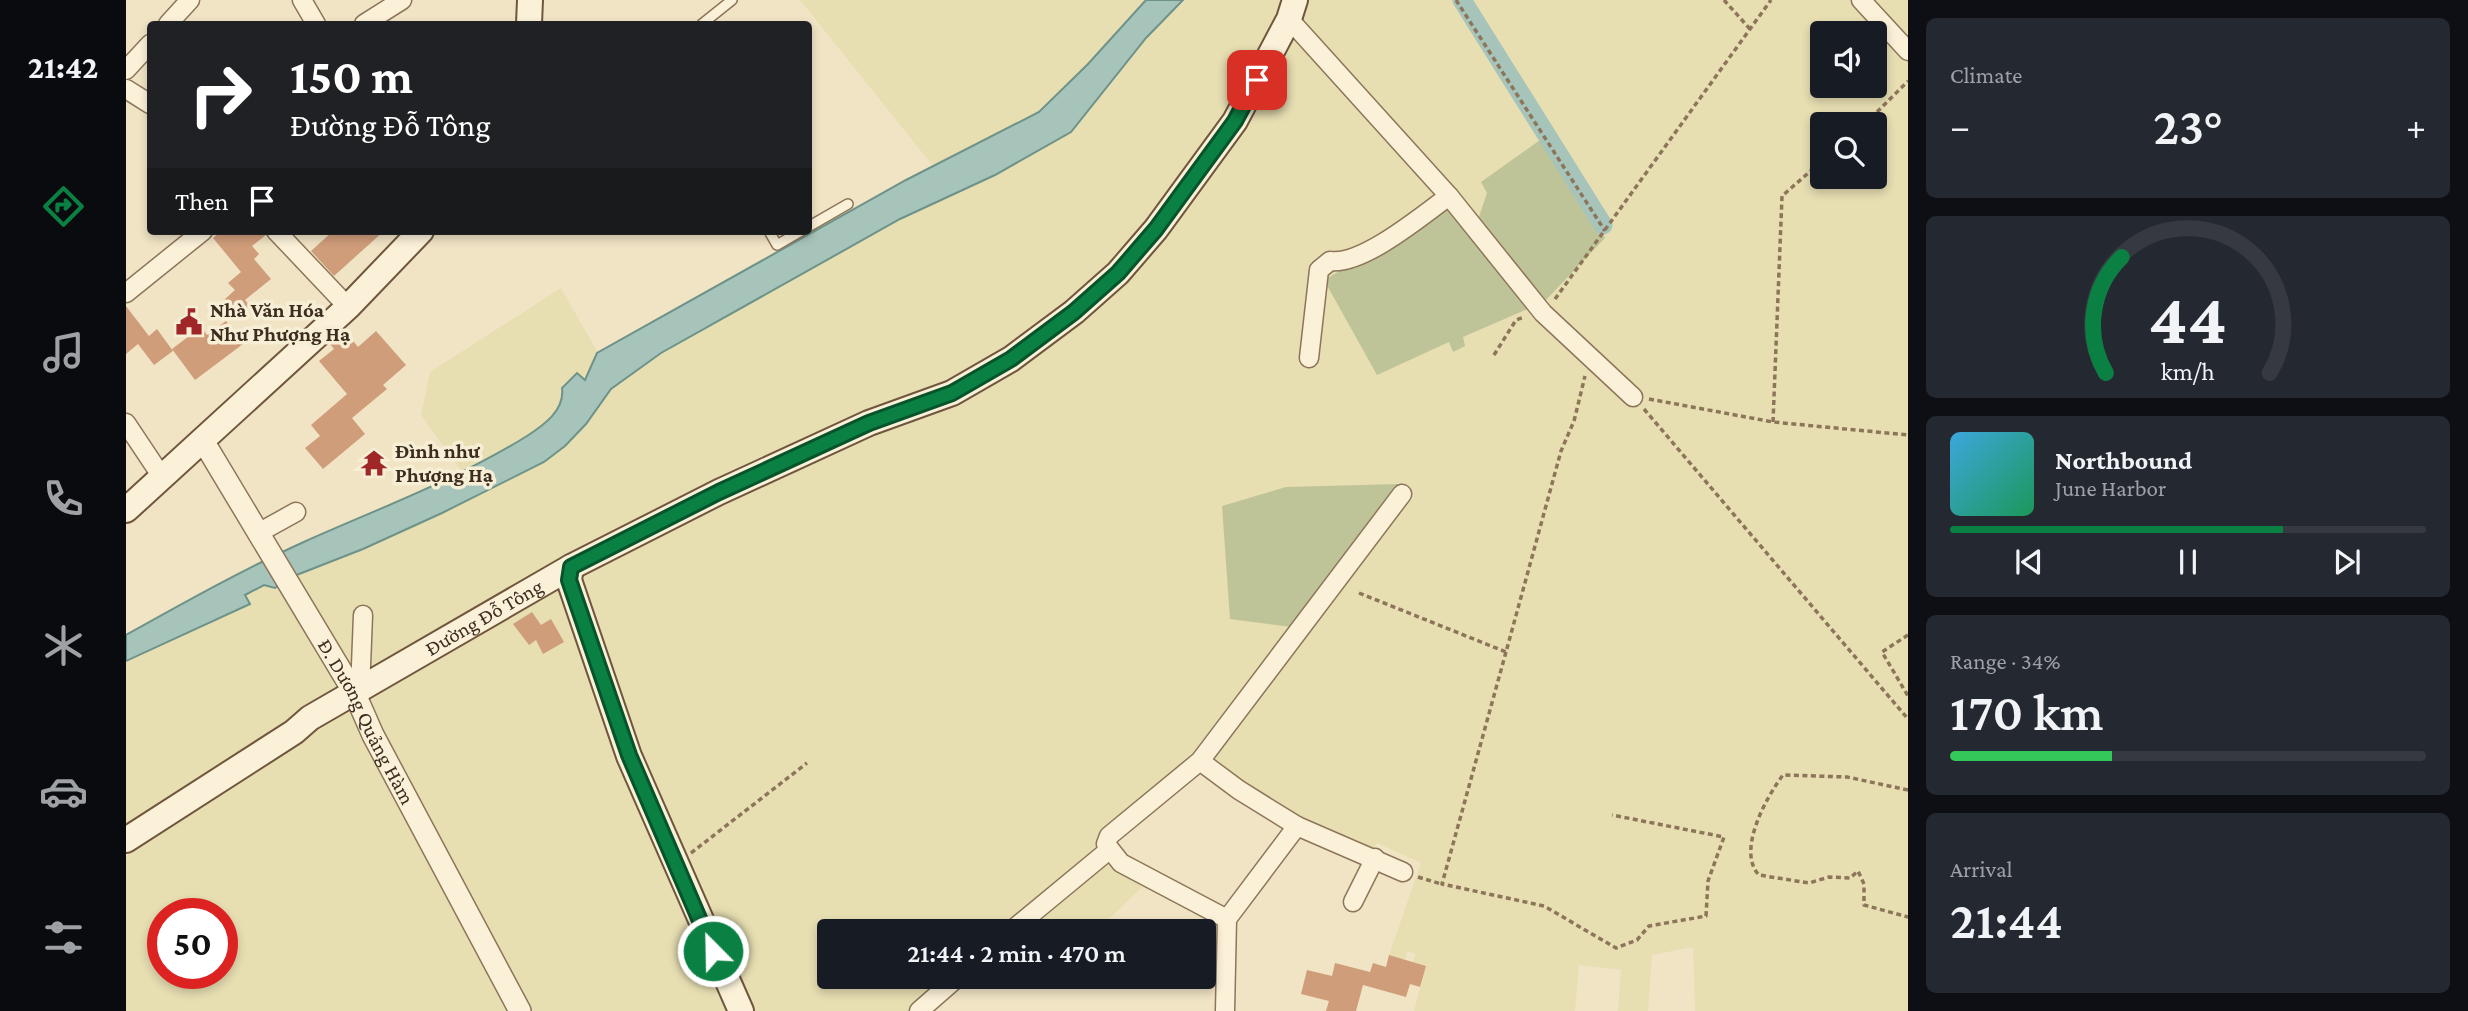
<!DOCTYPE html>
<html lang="en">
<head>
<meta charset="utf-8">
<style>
	body { margin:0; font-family:"Crimson Pro",serif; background:#242831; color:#f1f3f6; height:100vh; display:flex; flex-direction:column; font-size:26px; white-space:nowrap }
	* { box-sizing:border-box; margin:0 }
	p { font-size:23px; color:#9ea1a6 }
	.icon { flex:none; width:38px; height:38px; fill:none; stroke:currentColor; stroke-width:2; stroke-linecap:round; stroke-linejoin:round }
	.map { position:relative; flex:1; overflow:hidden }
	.details { display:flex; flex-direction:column; gap:18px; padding:18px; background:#0d0f14; width:560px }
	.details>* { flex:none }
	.banner { position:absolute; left:21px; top:21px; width:665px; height:214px; border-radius:7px; box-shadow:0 4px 10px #0003; background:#202124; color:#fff; overflow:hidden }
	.controls { position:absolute; left:1684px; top:21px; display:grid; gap:14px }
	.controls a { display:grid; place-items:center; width:77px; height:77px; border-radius:7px; background:#171b24; box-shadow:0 4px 10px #0003; font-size:35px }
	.speed { position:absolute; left:21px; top:898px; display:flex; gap:14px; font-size:35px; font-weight:700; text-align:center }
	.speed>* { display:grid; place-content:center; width:91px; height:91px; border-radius:50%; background:#171b24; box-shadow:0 4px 10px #0003; line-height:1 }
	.speed .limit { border:10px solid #d22; background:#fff; color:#111 }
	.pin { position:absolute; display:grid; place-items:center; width:60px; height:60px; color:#fff; margin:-30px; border-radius:14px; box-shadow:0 4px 10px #0006 }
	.me { position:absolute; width:77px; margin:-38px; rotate:337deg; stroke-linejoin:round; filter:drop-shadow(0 0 5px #0008) }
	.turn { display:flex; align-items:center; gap:24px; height:147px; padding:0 28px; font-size:32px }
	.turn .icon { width:91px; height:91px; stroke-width:2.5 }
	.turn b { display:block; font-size:49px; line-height:60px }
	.then { display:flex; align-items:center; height:66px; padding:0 28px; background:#0003; gap:14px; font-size:26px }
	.big { font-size:52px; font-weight:600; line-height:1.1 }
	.details .card { flex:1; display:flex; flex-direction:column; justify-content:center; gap:10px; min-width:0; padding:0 24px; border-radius:10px; background:#242831 }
	.details .dial { align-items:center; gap:0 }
	.dial svg { height:182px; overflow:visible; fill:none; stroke:#363941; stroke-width:7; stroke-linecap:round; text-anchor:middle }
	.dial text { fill:#f1f3f6; stroke:none }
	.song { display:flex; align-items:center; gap:21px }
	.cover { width:84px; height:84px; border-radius:10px; background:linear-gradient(135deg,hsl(200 70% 55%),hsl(150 70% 35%)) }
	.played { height:7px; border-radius:4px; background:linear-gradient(90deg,#0b8043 70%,#363941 70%) }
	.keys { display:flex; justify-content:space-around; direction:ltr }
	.heat { display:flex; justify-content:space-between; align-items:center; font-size:38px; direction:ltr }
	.charge { height:10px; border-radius:5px; background:linear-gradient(90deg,#34c759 34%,#363941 0) }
	.trip { position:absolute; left:691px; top:919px; width:399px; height:70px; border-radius:7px; background:#171b24; box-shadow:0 4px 10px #0003; font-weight:600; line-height:70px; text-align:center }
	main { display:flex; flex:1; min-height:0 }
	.tabs { display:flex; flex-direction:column; width:126px; justify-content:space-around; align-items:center; background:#090b0e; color:#9ea1a6 }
	.tabs .icon { width:49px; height:49px }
	.tabs .selected { color:#0b8043 }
	.tabs b { font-size:32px; color:#f1f3f6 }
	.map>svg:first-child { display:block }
	.farmland { fill:#e7deb2; fill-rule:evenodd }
	.cemetery { fill:#bfc498 }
	.water { fill:#a7c4bb; stroke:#6d9389; stroke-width:2 }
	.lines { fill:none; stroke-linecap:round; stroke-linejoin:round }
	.canal { stroke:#a7c4bb; stroke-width:19 }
	.building { fill:#d09d7a }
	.service-casing { stroke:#8d755a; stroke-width:12 }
	.minor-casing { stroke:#8d755a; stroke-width:21 }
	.tertiary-casing { stroke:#8d755a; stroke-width:24 }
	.secondary-casing { stroke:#6f563d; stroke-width:28 }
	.path { stroke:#8d755a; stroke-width:3.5; stroke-dasharray:5 3.5; stroke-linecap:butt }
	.service { stroke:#fbf1d9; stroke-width:9 }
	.minor { stroke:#fbf1d9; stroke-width:18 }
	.tertiary { stroke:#fbf1d9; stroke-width:21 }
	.secondary { stroke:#fbf1d9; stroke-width:24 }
	.route-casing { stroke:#07532c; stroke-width:18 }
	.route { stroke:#0b8043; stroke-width:12 }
	.labels { text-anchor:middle; stroke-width:7; stroke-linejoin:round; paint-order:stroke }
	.poi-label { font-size:21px; font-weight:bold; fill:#3c2d1f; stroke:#f7eed6; text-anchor:start }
	.street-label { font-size:21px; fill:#3c2d1f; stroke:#f7eed6 }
</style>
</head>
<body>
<main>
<nav class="tabs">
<b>21:42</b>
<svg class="icon selected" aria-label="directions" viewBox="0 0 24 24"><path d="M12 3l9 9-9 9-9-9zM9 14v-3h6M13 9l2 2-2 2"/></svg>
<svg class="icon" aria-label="music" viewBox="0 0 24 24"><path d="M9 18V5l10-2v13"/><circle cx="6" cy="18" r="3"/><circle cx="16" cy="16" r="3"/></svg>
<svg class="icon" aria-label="phone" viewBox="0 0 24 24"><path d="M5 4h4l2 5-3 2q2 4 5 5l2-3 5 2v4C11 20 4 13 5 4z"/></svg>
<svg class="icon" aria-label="climate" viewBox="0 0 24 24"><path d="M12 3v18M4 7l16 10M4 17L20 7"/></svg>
<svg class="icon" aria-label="car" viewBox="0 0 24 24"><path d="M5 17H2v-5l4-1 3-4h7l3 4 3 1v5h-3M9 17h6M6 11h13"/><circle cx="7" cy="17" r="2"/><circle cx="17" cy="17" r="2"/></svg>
<svg class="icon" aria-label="filters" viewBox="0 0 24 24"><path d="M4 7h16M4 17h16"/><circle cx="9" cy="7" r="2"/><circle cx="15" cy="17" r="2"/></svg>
</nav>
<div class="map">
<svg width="1782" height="1011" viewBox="0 0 1782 1011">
	<rect width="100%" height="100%" fill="#f1e4c5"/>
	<path class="farmland" d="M674,0H1782V1011H1569L1567,947L1526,955L1522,1011H1492L1495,970L1453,965L1449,1011H1288L1300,966L1287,962L1289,954L1282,951L1279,960L1263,955L1295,863L1251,843L1244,855L1171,826L1074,761L980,843L1025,879L970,931H919L904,915L885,931H704V976L833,977L793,1011H0V635L128,565L336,472L295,415L304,372L435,288L472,353L807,166ZM1696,33H1748V86H1696ZM1696,124H1748V177H1696ZM1361,193L1418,302L1336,337L1327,351L1323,342L1345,240ZM37,914H96V973H37Z"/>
	<g class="cemetery">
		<polygon points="1417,138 1479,238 1418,302 1337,337 1339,346 1327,352 1323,342 1251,375 1198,280 1323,208 1345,240 1361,193 1355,182"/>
		<polygon points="1273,484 1182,629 1104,619 1096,506 1160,487"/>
	</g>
	<path class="water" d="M1020,0H1057L1020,38L945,132L869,175L774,219L535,353L485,389L460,424L439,446L418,462L316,513L237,549L168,576L149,588L138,585L119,595L124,604L0,661V635C59,602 118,569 180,541C254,508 332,479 401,436C418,425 439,410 436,388L451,373L459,380L471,353L780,180L913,112L962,64Z"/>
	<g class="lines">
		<polyline class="canal" points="1336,0 1477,225"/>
	</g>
	<g class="building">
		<polygon points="96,231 139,231 140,235 126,246 133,254 128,259 145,279 119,300 124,306 113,316 99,299 109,290 102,283 115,272 87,238"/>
		<polygon points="207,231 258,231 208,276 185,251"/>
		<polygon points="0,306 23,336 31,329 47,351 28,365 12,344 0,354"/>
		<polygon points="100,321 117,344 69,380 46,349 75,327 81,335"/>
		<polygon points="219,331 232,347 250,331 280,365 257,385 261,389 226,418 239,434 197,469 179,448 194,436 185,425 221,394 193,361 208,349 204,344"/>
		<polygon points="406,612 415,625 425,619 438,642 417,654 410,640 403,645 387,624"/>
		<polygon points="1263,955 1300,966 1294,987 1284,984 1280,997 1237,985 1230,1011 1200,1011 1203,1001 1175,994 1181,970 1206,976 1209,963 1244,972 1247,963 1260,967"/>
	</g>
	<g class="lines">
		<g class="service-casing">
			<g id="service">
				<polyline points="576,24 606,0"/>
				<polyline points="682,227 722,204"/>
				<polyline points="643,231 651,245 675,231"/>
			</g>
		</g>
		<g class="minor-casing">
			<g id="minor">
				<polyline points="176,0 190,24"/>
				<polyline points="1735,0 1782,51"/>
				<polyline points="1163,19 1323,196 1417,313 1507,397"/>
				<polyline points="42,24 64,0"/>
				<polyline points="238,24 276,0"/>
				<polyline points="0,70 24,44"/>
				<polyline points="0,89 24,104"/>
				<polyline points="150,231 222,307"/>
				<polyline points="0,293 77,231"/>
				<path d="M1183,358L1193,270L1204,261C1236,266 1297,215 1323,196"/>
				<polyline points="0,423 36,477"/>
				<polyline points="132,533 170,512"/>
				<polyline points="234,691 237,615"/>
				<polyline points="1074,761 1113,790 1171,826"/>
				<polyline points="1227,902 1249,858"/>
				<polyline points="1101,919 995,863 980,844 983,836 1074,761 1276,494"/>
				<polyline points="885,931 983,850"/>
				<polyline points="793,1011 833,976"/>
				<polyline points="1099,1011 1101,919 1171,826 1277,872"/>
			</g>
		</g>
		<g class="tertiary-casing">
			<g id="tertiary">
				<path id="s1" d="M76,439L229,694L247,735L394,1011"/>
			</g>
		</g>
		<g class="secondary-casing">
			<g id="secondary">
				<polyline points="403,24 404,0"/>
				<polyline points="0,510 222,307 295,231"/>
				<polyline points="445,567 443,580 503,756 615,1011"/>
				<path id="s2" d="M0,840L168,732L184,718L445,567L593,492L743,423L826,393L885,359L948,312L992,273L1030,229L1109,121L1163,19L1169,0"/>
			</g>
		</g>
		<g class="path">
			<polyline points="1330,0 1479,231"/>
			<polyline points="1598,0 1624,29"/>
			<polyline points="1739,124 1782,81"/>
			<polyline points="1429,299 1645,0"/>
			<polyline points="1368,355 1390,320 1398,317"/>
			<polyline points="1523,399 1647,422 1782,435"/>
			<polyline points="1518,409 1782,719"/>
			<polyline points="1647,422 1656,196 1696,161"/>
			<polyline points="1233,593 1380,652 1435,451 1448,421 1459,376"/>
			<polyline points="1782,635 1756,652 1782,696"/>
			<polyline points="1380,652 1316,884 1418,906 1490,948 1511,940 1523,926 1580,916 1582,881 1598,837 1486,815"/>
			<path d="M1782,790L1721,777L1657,775C1641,796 1610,851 1633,875L1683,883L1703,877L1724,878L1732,871L1738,884V905L1782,917"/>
			<polyline points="565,853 681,763"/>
			<polyline points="1292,877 1315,884"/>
		</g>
		<use href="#service" class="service"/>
		<use href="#minor" class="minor"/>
		<use href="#tertiary" class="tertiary"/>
		<use href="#secondary" class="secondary"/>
	</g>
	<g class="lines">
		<g class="route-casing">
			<polyline id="route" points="587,951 503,755 443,580 445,567 593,492 743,423 826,393 885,359 948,312 992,273 1030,229 1109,121 1131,80"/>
		</g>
		<use href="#route" class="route"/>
	</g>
	<defs>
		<g id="civic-bare" transform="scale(2.1)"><path d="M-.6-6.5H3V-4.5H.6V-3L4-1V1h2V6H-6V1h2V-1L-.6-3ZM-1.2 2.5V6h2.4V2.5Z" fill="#9f2728" stroke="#f7eed6" stroke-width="2.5" paint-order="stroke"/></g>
		<g id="temple-bare" transform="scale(2.1)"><path d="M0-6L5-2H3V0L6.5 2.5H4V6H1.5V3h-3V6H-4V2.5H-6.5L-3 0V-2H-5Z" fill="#9f2728" stroke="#f7eed6" stroke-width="2.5" paint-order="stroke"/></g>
	</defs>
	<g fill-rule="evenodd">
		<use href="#civic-bare" x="63" y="322"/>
		<use href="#temple-bare" x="248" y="463"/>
	</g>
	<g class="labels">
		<g class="poi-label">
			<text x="84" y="317">Nhà Văn Hóa<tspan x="84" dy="24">Như Phượng Hạ</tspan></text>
			<text x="269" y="458">Đình như<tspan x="269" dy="24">Phượng Hạ</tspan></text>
		</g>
		<g class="street-label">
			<text dy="7" stroke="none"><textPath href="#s2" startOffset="422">Đường Đỗ Tông</textPath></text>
			<text dy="7" stroke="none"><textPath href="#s1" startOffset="327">Đ. Dương Quảng Hàm</textPath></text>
		</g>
	</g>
</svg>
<div class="controls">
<a><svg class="icon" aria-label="sound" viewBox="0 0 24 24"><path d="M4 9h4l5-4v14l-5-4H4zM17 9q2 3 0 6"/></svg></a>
<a><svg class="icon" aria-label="search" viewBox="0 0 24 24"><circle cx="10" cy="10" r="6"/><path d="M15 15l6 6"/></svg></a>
</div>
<div class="speed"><div class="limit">50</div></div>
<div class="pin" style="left:1131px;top:80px;background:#d93025"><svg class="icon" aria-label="arrive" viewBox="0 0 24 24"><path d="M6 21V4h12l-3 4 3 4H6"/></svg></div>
<svg class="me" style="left:587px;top:951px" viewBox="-20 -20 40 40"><circle r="17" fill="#0b8043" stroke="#fff" stroke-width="3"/><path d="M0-11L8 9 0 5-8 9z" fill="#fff"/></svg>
<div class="trip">21:44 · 2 min · 470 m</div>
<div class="banner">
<div class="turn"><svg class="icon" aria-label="right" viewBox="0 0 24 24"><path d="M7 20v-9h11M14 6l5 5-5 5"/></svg><div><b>150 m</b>Đường Đỗ Tông</div></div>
<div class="then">Then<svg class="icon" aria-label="arrive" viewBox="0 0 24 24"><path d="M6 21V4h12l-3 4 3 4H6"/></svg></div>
</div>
</div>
<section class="details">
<div class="card"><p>Climate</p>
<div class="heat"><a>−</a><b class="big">23°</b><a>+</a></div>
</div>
<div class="card dial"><svg viewBox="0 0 100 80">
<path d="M14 69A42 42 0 1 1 86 69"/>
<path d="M14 69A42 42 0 0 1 21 18" stroke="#0b8043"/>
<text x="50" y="56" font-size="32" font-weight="700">44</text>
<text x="50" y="72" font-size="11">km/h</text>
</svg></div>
<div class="card">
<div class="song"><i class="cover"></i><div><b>Northbound</b><p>June Harbor</p></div></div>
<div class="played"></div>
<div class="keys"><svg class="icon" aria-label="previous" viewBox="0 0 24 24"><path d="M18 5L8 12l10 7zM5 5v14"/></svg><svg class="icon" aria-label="pause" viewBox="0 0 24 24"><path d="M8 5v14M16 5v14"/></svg><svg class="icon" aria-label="next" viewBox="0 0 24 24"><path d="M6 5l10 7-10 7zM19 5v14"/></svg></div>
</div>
<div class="card"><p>Range · 34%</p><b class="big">170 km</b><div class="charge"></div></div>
<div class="card"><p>Arrival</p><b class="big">21:44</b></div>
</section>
</main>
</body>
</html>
